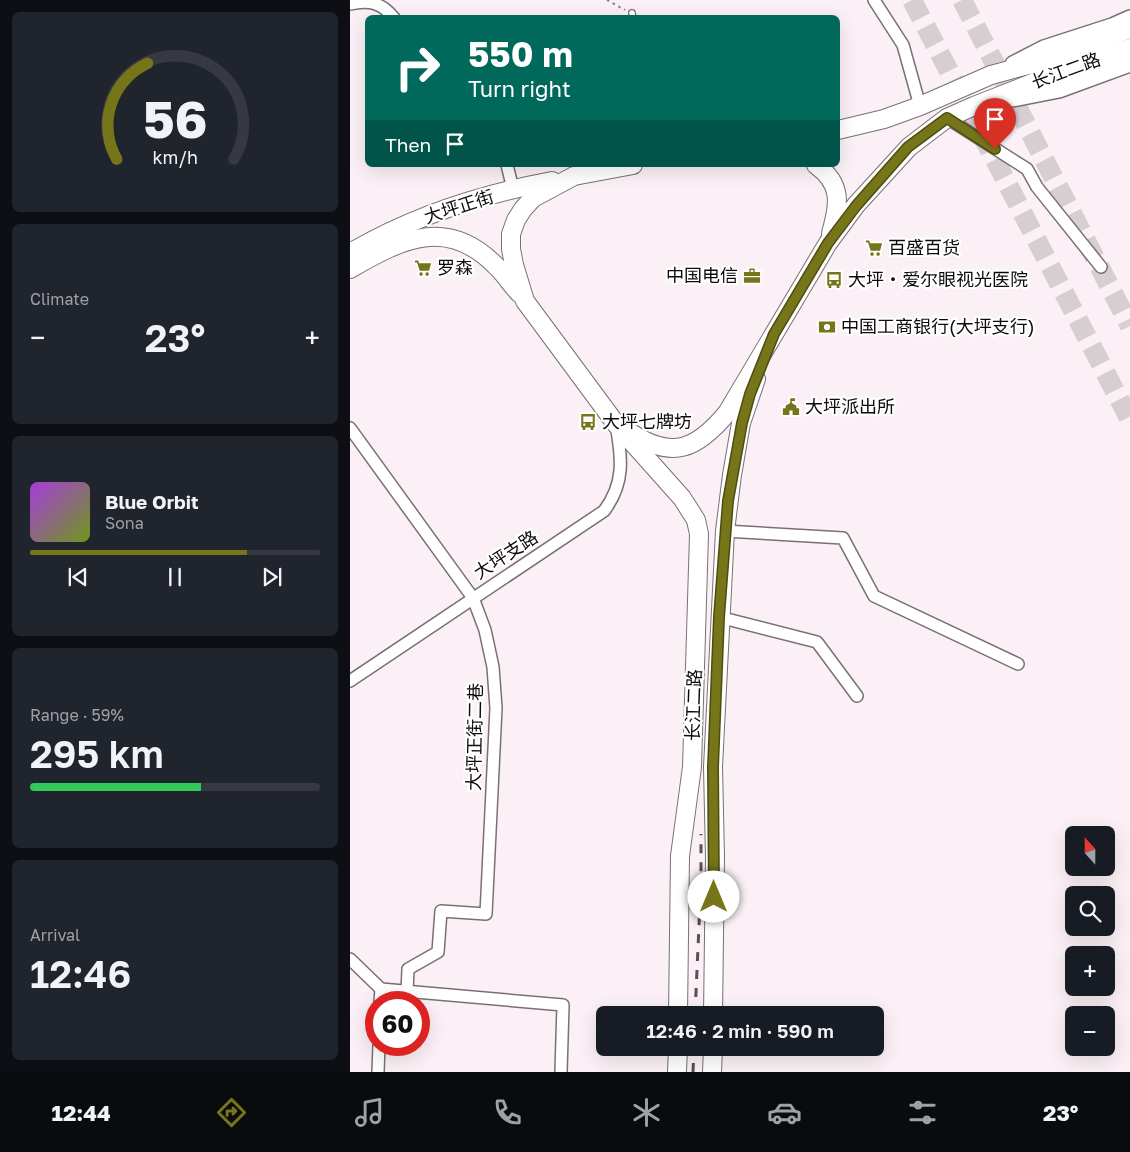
<!DOCTYPE html>
<html lang="en">
<head>
<meta charset="utf-8">
<style>
	body { margin:0; font-family:"Golos Text","Noto Sans SC",sans-serif; background:#20242c; color:#f1f3f6; height:100vh; display:flex; flex-direction:column; font-size:19px; white-space:nowrap }
	* { box-sizing:border-box; margin:0 }
	p { font-size:16px; color:#9ea1a6 }
	.icon { flex:none; width:28px; height:28px; fill:none; stroke:currentColor; stroke-width:2; stroke-linecap:round; stroke-linejoin:round }
	.map { position:relative; flex:1; overflow:hidden }
	.panel { display:flex; flex-direction:column; gap:12px; padding:12px; background:#0d0f14; width:350px }
	.panel>* { flex:none }
	.guide { position:absolute; left:15px; top:15px; width:475px; height:152px; border-radius:8px; box-shadow:0 5px 20px #0002; background:#00695c; color:#fff; overflow:hidden }
	.needle { width:32px; rotate:339deg }
	.buttons { position:absolute; left:715px; top:826px; display:grid; gap:10px }
	.buttons a { display:grid; place-items:center; width:50px; height:50px; border-radius:8px; background:#171b24; box-shadow:0 5px 20px #0002; font-size:25px }
	.speed { position:absolute; left:15px; top:991px; display:flex; gap:10px; font-size:25px; font-weight:700; text-align:center }
	.speed>* { display:grid; place-content:center; width:65px; height:65px; border-radius:50%; background:#171b24; box-shadow:0 5px 20px #0002; line-height:1 }
	.speed .limit { border:8px solid #d22; background:#fff; color:#111 }
	.pin { position:absolute; display:grid; place-items:center; width:42px; height:42px; color:#fff; margin:-51px -21px; border-radius:50% 50% 50% 0; rotate:-45deg; box-shadow:0 0 5px #0007 }
	.pin .icon { rotate:45deg }
	.me { position:absolute; width:55px; margin:-28px; rotate:0deg; stroke-linejoin:round; filter:drop-shadow(0 0 4px #0008) }
	.turn { display:flex; align-items:center; gap:18px; height:105px; padding:0 20px; font-size:22px }
	.turn .icon { width:65px; height:65px; stroke-width:2.5 }
	.turn b { display:block; font-size:35px; line-height:42px }
	.then { display:flex; align-items:center; height:48px; padding:0 20px; background:#0003; gap:10px; font-size:19px }
	.big { font-size:38px; font-weight:600; line-height:1.1 }
	.panel .card { flex:1; display:flex; flex-direction:column; justify-content:center; gap:8px; min-width:0; padding:0 18px; border-radius:8px; background:#20242c }
	.panel .dial { align-items:center; gap:0 }
	.dial svg { height:130px; overflow:visible; fill:none; stroke:#363941; stroke-width:7; stroke-linecap:round; text-anchor:middle }
	.dial text { fill:#f1f3f6; stroke:none }
	.song { display:flex; align-items:center; gap:15px }
	.cover { width:60px; height:60px; border-radius:8px; background:linear-gradient(135deg,hsl(280 70% 55%),hsl(80 70% 35%)) }
	.played { height:5px; border-radius:2px; background:linear-gradient(90deg,#76751a 75%,#363941 75%) }
	.keys { display:flex; justify-content:space-around; direction:ltr }
	.heat { display:flex; justify-content:space-between; align-items:center; font-size:28px; direction:ltr }
	.charge { height:8px; border-radius:4px; background:linear-gradient(90deg,#34c759 59%,#363941 0) }
	.trip { position:absolute; left:246px; top:1006px; width:288px; height:50px; border-radius:8px; background:#171b24; box-shadow:0 5px 20px #0002; font-weight:600; line-height:50px; text-align:center }
	.tab-bar { display:flex; height:80px; justify-content:space-around; align-items:center; background:#090b0e; color:#9ea1a6 }
	.tab-bar .icon { width:35px; height:35px }
	.tab-bar .on { color:#76751a }
	.tab-bar b { font-size:22px; color:#f1f3f6 }
	main { display:flex; flex:1; min-height:0 }
	.map>svg:first-child { display:block }
	.lines { fill:none; stroke-linecap:round; stroke-linejoin:round }
	.highway-tunnel { stroke:#d7ced2; stroke-width:20; stroke-dasharray:20 10; stroke-linecap:butt }
	.lane-casing { stroke:#797075; stroke-width:8 }
	.street-casing { stroke:#797075; stroke-width:14 }
	.secondary-casing { stroke:#797075; stroke-width:18 }
	.primary-casing { stroke:#797075; stroke-width:20 }
	.path { stroke:#8c8588; stroke-width:2; stroke-dasharray:2.5 4; stroke-linecap:butt }
	.lane { stroke:#fff; stroke-width:5.5 }
	.street { stroke:#fff; stroke-width:11 }
	.secondary { stroke:#fff; stroke-width:15 }
	.primary { stroke:#fff; stroke-width:18 }
	.rail { stroke:#575154; stroke-width:3; stroke-dasharray:9 9; stroke-linecap:butt }
	.route-casing { stroke:#4d4c11; stroke-width:12 }
	.route { stroke:#76751a; stroke-width:9 }
	.labels { text-anchor:middle; stroke-width:4.5; stroke-linejoin:round; paint-order:stroke }
	.street-label { font-size:18px; fill:#0f0b0d; stroke:#fff }
	.poi-label { font-size:18px; fill:#0f0b0d; stroke:#fff; text-anchor:start }
</style>
</head>
<body>
<main>
<section class="panel">
<div class="card dial"><svg viewBox="0 0 100 80">
<path d="M14 69A42 42 0 1 1 86 69"/>
<path d="M14 69A42 42 0 0 1 33 10" stroke="#76751a"/>
<text x="50" y="56" font-size="32" font-weight="700">56</text>
<text x="50" y="72" font-size="11">km/h</text>
</svg></div>
<div class="card"><p>Climate</p>
<div class="heat"><a>−</a><b class="big">23°</b><a>+</a></div>
</div>
<div class="card">
<div class="song"><i class="cover"></i><div><b>Blue Orbit</b><p>Sona</p></div></div>
<div class="played"></div>
<div class="keys"><svg class="icon" aria-label="previous" viewBox="0 0 24 24"><path d="M18 5L8 12l10 7zM5 5v14"/></svg><svg class="icon" aria-label="pause" viewBox="0 0 24 24"><path d="M8 5v14M16 5v14"/></svg><svg class="icon" aria-label="next" viewBox="0 0 24 24"><path d="M6 5l10 7-10 7zM19 5v14"/></svg></div>
</div>
<div class="card"><p>Range · 59%</p><b class="big">295 km</b><div class="charge"></div></div>
<div class="card"><p>Arrival</p><b class="big">12:46</b></div>
</section>
<div class="map">
<svg width="780" height="1072" viewBox="0 0 780 1072">
	<rect width="100%" height="100%" fill="#faf0f5"/>
	<g class="lines">
		<g class="highway-tunnel">
			<polyline points="562,0 780,420"/>
			<polyline points="612,0 780,326"/>
		</g>
		<g class="lane-casing">
			<polyline id="lane" points="282,13 283,18"/>
		</g>
		<g class="street-casing">
			<g id="street">
				<polyline points="524,0 553,45 570,106"/>
				<path d="M0,4C19,0 31,2 44,18"/>
				<polyline points="597,118 677,169 687,187 751,267"/>
				<polyline points="157,165 163,189"/>
				<polyline points="0,428 123,598 135,630 143,667 146,708 136,914 91,911 88,952 58,969 57,992"/>
				<polyline points="375,531 493,538 524,596 668,664"/>
				<polyline points="369,617 467,642 507,696"/>
				<path d="M0,681L254,511C275,483 272,458 266,425"/>
				<polyline points="0,959 31,989 213,1005 211,1072"/>
				<polyline points="30,1002 31,989"/>
				<polyline points="28,1072 29,1045"/>
			</g>
		</g>
		<g class="secondary-casing">
			<g id="secondary">
				<polyline points="663,64 694,48 762,26 780,18"/>
				<polyline points="652,101 709,90 780,64"/>
			</g>
		</g>
		<g class="primary-casing">
			<g id="primary">
				<polyline points="488,130 534,119 570,106 641,75 697,60 780,29"/>
				<polyline points="283,165 224,176 183,198 173,209 166,220 161,234 161,249 164,265 175,301 266,424 332,498 346,520 349,534 342,767 330,856 328,1015"/>
				<path d="M466,165C493,184 489,205 481,233"/>
				<path d="M0,253C61,217 132,194 202,181"/>
				<path d="M0,269C53,238 99,216 148,268C156,276 162,286 170,294"/>
				<path d="M281,433C323,460 347,449 377,413L478,243L506,205L559,147L597,118L624,106L703,75L780,48"/>
				<polyline points="363,1015 365,857 363,767 375,531 382,475 391,423 406,379"/>
				<polyline points="327,1072 328,1048"/>
				<polyline points="362,1072 363,1048"/>
			</g>
		</g>
		<polyline class="path" points="257,0 275,10"/>
		<use href="#lane" class="lane"/>
		<use href="#street" class="street"/>
		<use href="#secondary" class="secondary"/>
		<use href="#primary" class="primary"/>
		<g class="rail">
			<polyline points="345,1015 351,881 351,834"/>
			<polyline points="343,1072 344,1048"/>
		</g>
	</g>
	<g class="lines">
		<g class="route-casing">
			<polyline id="route" points="364,897 363,767 369,617 378,501 392,423 400,394 424,334 478,243 506,206 558,147 597,118 645,149"/>
		</g>
		<use href="#route" class="route"/>
	</g>
	<defs>
		<g id="supermarket-bare" transform="scale(1.35)"><path d="M-6-5.5h2.5l.6 2H6L4.5 2H-2.5L-4.4-4H-6ZM-1.5 3.2a1.3 1.3 0 1 0 .1 0ZM3 3.2a1.3 1.3 0 1 0 .1 0Z" fill="#76751a" stroke="#fff" stroke-width="2.5" paint-order="stroke"/></g>
		<g id="office-bare" transform="scale(1.35)"><path d="M-6-3h4V-5.5h4V-3h4V5H-6ZM-1-4.5V-3h2v-1.5ZM-6 0V1H6V0Z" fill="#76751a" stroke="#fff" stroke-width="2.5" paint-order="stroke"/></g>
		<g id="bus-bare" transform="scale(1.35)"><path d="M-5-6H5V4H4V6H2V4H-2V6H-4V4H-5ZM-3.5-4V0h7V-4ZM-3.5 1.2v1.5H-2V1.2ZM2 1.2v1.5H3.5V1.2Z" fill="#76751a" stroke="#fff" stroke-width="2.5" paint-order="stroke"/></g>
		<g id="bank-bare" transform="scale(1.35)"><path d="M-6-4H6V4H-6ZM0-2.3a2.3 2.3 0 1 0 0 4.6a2.3 2.3 0 1 0 0-4.6Z" fill="#76751a" stroke="#fff" stroke-width="2.5" paint-order="stroke"/></g>
		<g id="civic-bare" transform="scale(1.35)"><path d="M-.6-6.5H3V-4.5H.6V-3L4-1V1h2V6H-6V1h2V-1L-.6-3ZM-1.2 2.5V6h2.4V2.5Z" fill="#76751a" stroke="#fff" stroke-width="2.5" paint-order="stroke"/></g>
	</defs>
	<g fill-rule="evenodd">
		<use href="#supermarket-bare" x="524" y="248"/>
		<use href="#supermarket-bare" x="73" y="268"/>
		<use href="#office-bare" x="402" y="276"/>
		<use href="#bus-bare" x="484" y="280"/>
		<use href="#bank-bare" x="477" y="327"/>
		<use href="#civic-bare" x="441" y="407"/>
		<use href="#bus-bare" x="238" y="422"/>
	</g>
	<g class="labels">
		<g class="street-label">
			<text transform="translate(716 71) rotate(-20)" y="6">长江二路</text>
			<text transform="translate(109 207) rotate(-18)" y="6">大坪正街</text>
			<text transform="translate(156 555) rotate(-33)" y="6">大坪支路</text>
			<text transform="translate(344 705) rotate(-88)" y="6">长江二路</text>
			<text transform="translate(125 737) rotate(-89)" y="6">大坪正街二巷</text>
		</g>
		<g class="poi-label">
			<text x="538" y="254">百盛百货</text>
			<text x="87" y="274">罗森</text>
			<text x="388" y="282" text-anchor="end">中国电信</text>
			<text x="498" y="286">大坪‧爱尔眼视光医院</text>
			<text x="491" y="333">中国工商银行(大坪支行)</text>
			<text x="455" y="413">大坪派出所</text>
			<text x="252" y="428">大坪七牌坊</text>
		</g>
	</g>
</svg>
<div class="buttons">
<a><svg class="needle" viewBox="-14 -14 28 28"><path d="M0-13l5 13h-10z" fill="#e53935"/><path d="M0 13l5-13h-10z" fill="#9ea1a6"/></svg></a>
<a><svg class="icon" aria-label="search" viewBox="0 0 24 24"><circle cx="10" cy="10" r="6"/><path d="M15 15l6 6"/></svg></a>
<a>+</a>
<a>−</a>
</div>
<div class="speed"><div class="limit">60</div></div>
<div class="pin" style="left:645px;top:149px;background:#d93025"><svg class="icon" aria-label="arrive" viewBox="0 0 24 24"><path d="M6 21V4h12l-3 4 3 4H6"/></svg></div>
<svg class="me" style="left:364px;top:897px" viewBox="-20 -20 40 40"><circle r="19" fill="#fff"/><path d="M0-13L10 11 0 6-10 11z" fill="#76751a"/></svg>
<div class="trip">12:46 · 2 min · 590 m</div>
<div class="guide">
<div class="turn"><svg class="icon" aria-label="right" viewBox="0 0 24 24"><path d="M7 20v-9h11M14 6l5 5-5 5"/></svg><div><b>550 m</b>Turn right</div></div>
<div class="then">Then<svg class="icon" aria-label="arrive" viewBox="0 0 24 24"><path d="M6 21V4h12l-3 4 3 4H6"/></svg></div>
</div>
</div>
</main>
<nav class="tab-bar">
<b>12:44</b>
<svg class="icon on" aria-label="directions" viewBox="0 0 24 24"><path d="M12 3l9 9-9 9-9-9zM9 14v-3h6M13 9l2 2-2 2"/></svg>
<svg class="icon" aria-label="music" viewBox="0 0 24 24"><path d="M9 18V5l10-2v13"/><circle cx="6" cy="18" r="3"/><circle cx="16" cy="16" r="3"/></svg>
<svg class="icon" aria-label="phone" viewBox="0 0 24 24"><path d="M5 4h4l2 5-3 2q2 4 5 5l2-3 5 2v4C11 20 4 13 5 4z"/></svg>
<svg class="icon" aria-label="climate" viewBox="0 0 24 24"><path d="M12 3v18M4 7l16 10M4 17L20 7"/></svg>
<svg class="icon" aria-label="car" viewBox="0 0 24 24"><path d="M5 17H2v-5l4-1 3-4h7l3 4 3 1v5h-3M9 17h6M6 11h13"/><circle cx="7" cy="17" r="2"/><circle cx="17" cy="17" r="2"/></svg>
<svg class="icon" aria-label="filters" viewBox="0 0 24 24"><path d="M4 7h16M4 17h16"/><circle cx="9" cy="7" r="2"/><circle cx="15" cy="17" r="2"/></svg>
<b>23°</b>
</nav>
</body>
</html>
